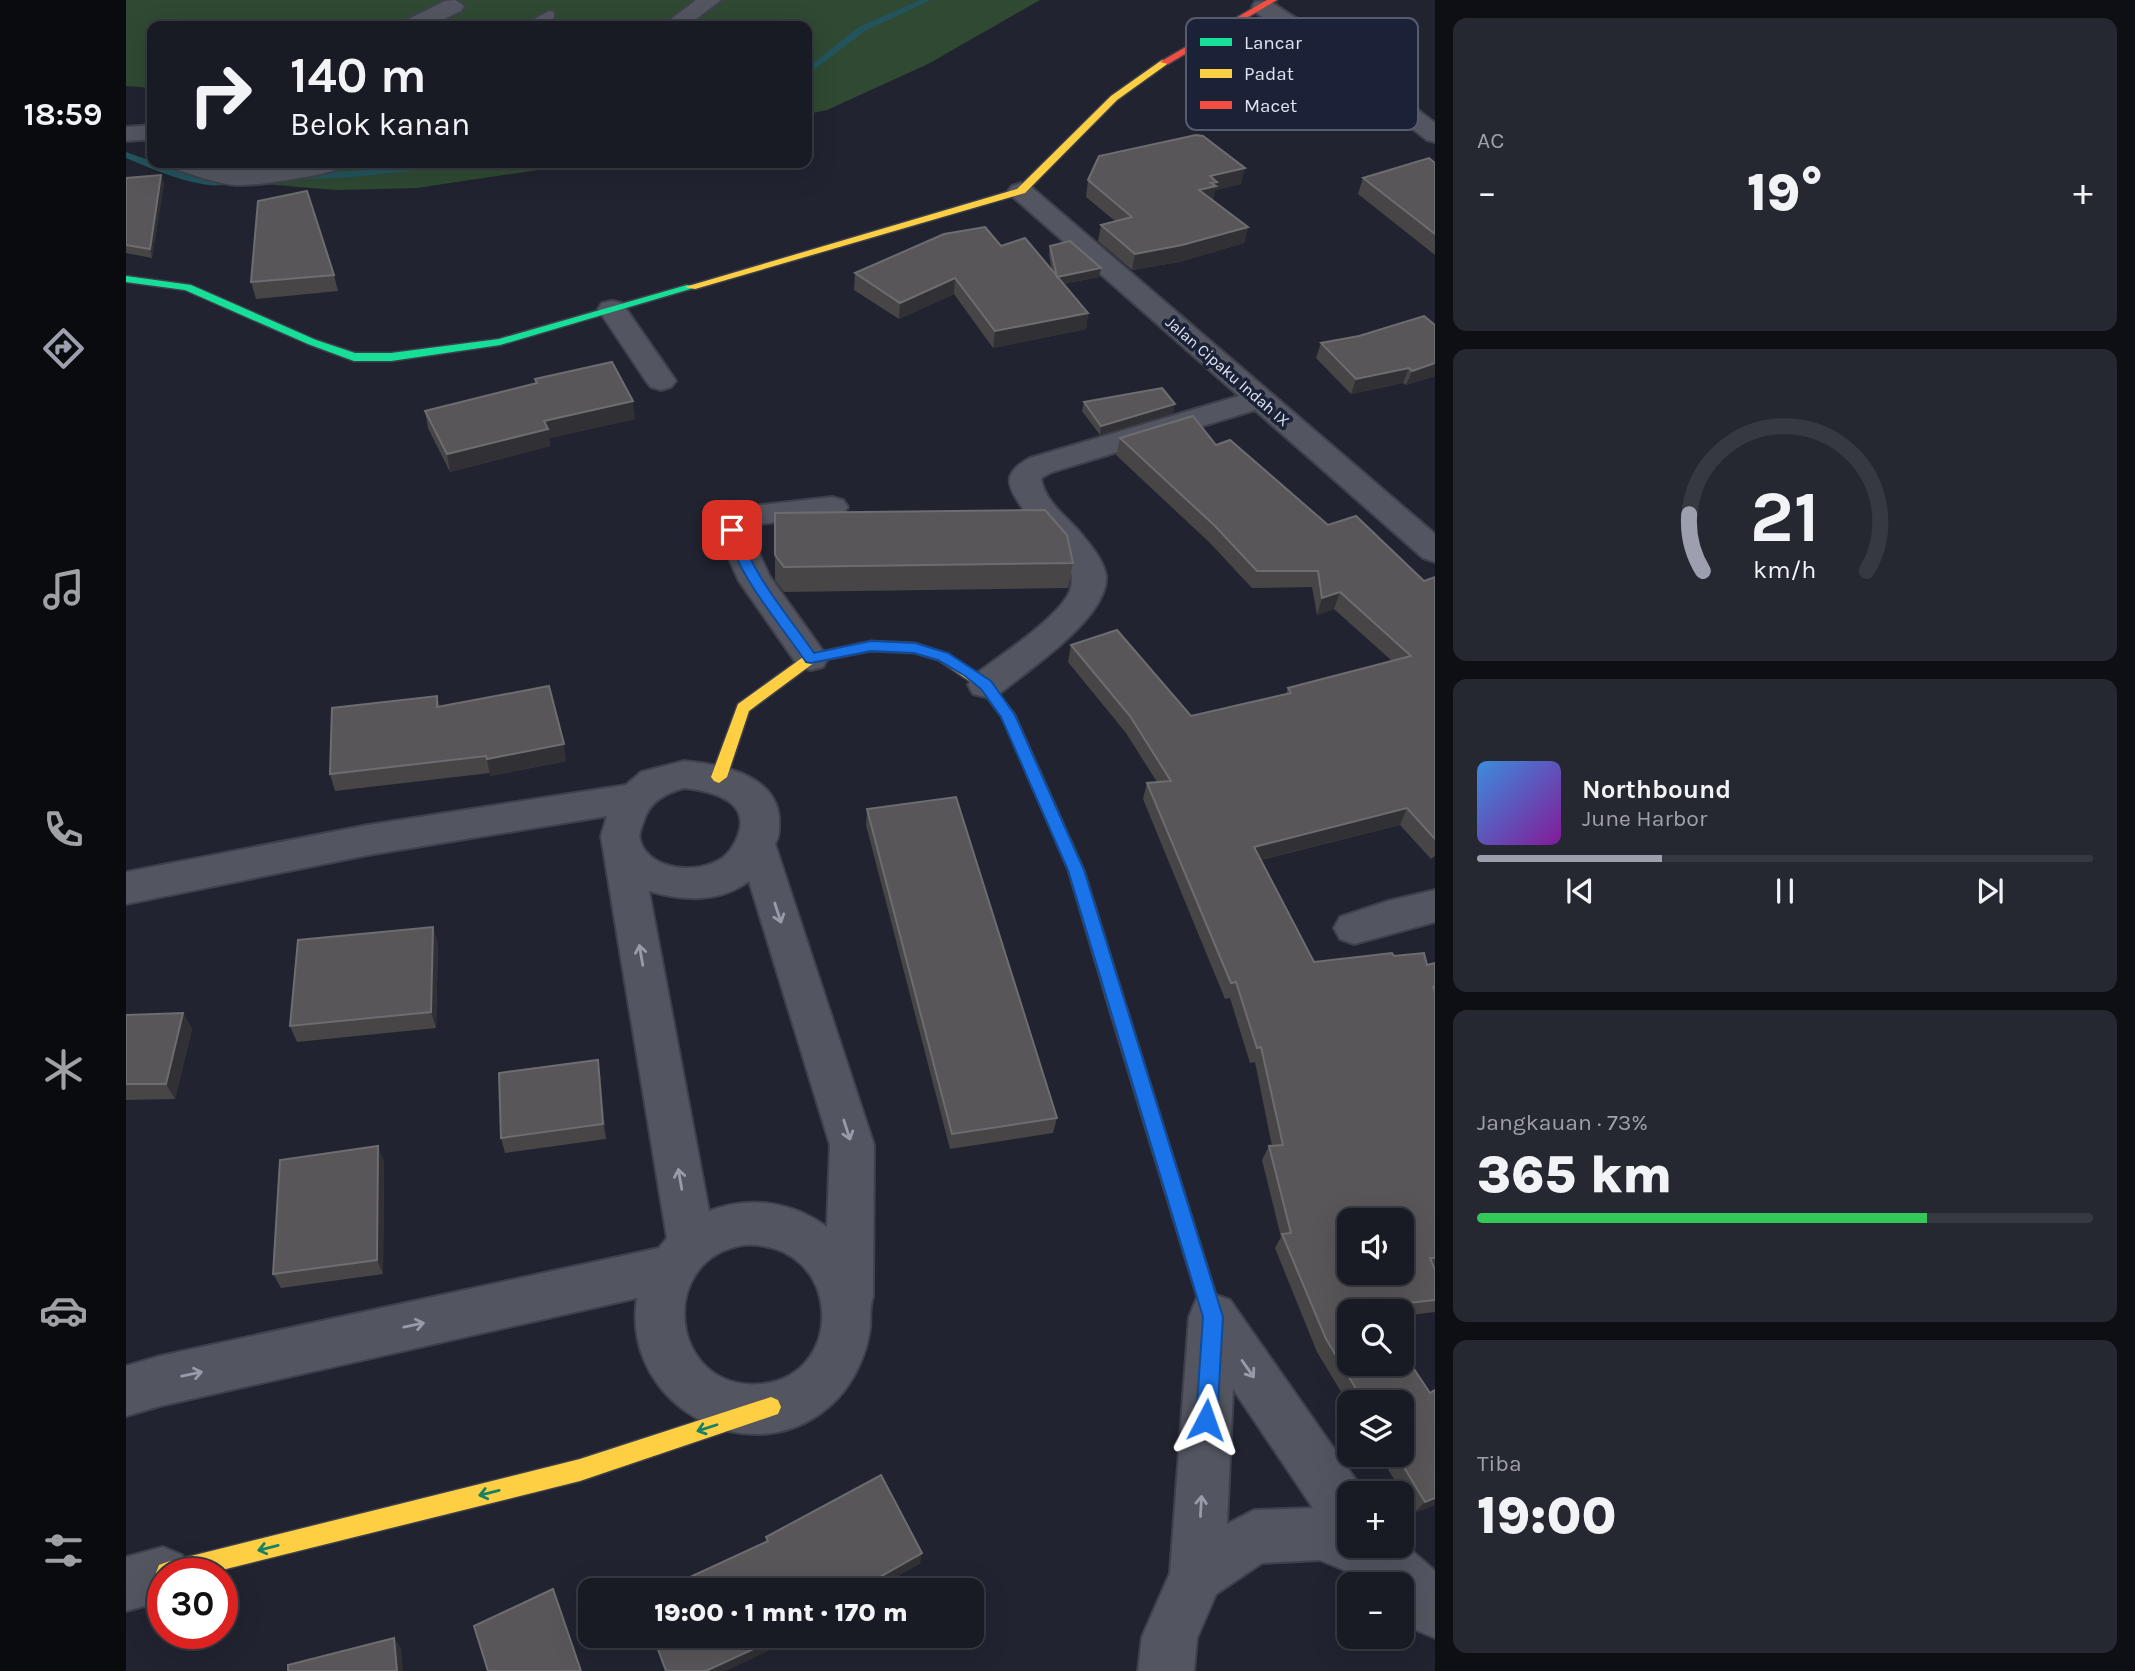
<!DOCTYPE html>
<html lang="id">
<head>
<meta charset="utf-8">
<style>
	body { margin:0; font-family:Karla,sans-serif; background:#262831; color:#f1f3f6; height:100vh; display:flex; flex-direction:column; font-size:26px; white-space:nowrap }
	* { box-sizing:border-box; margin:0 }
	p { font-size:23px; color:#9fa1a6 }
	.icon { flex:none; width:38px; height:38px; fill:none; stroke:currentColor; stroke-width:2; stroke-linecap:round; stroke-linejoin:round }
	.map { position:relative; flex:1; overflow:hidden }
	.side { display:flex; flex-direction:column; gap:18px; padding:18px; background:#0e0f14; width:700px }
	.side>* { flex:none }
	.top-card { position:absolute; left:21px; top:21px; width:665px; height:147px; border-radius:14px; box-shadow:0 7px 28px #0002,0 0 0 2px #373941; background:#191b24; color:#f1f3f6; overflow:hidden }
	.tools { position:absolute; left:1211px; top:1208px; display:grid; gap:14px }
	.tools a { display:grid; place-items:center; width:77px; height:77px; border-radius:14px; background:#191b24; box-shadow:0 7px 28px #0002,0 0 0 2px #373941; font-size:35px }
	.speed { position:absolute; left:21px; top:1558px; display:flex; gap:14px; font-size:35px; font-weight:700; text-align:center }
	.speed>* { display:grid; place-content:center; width:91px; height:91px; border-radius:50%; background:#191b24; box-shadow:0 7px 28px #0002,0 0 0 2px #373941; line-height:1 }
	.speed .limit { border:10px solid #d22; background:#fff; color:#111 }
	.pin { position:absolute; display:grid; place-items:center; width:60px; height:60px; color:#fff; margin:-30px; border-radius:14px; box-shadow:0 4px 10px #0006 }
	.me { position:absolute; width:77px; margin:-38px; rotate:4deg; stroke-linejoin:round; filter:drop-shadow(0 0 5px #0008) }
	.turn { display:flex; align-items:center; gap:24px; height:147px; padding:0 28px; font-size:32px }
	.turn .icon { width:91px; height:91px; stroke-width:2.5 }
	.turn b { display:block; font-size:49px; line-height:60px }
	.big { font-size:52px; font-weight:800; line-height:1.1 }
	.side .widget { flex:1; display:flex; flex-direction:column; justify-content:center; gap:10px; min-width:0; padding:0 24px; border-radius:14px; background:#262831 }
	.side .dial { align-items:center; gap:0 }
	.dial svg { height:182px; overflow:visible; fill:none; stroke:#373941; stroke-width:7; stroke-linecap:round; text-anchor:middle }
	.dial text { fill:#f1f3f6; stroke:none }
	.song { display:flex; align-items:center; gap:21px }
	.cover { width:84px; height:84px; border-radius:10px; background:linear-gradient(135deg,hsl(210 70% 55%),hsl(290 70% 35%)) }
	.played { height:7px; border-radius:4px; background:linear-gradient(90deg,#9ca0ae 30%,#373941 30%) }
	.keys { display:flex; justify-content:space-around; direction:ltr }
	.heat { display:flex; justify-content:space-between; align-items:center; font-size:38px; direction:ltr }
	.charge { height:10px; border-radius:5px; background:linear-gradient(90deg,#34c759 73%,#373941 0) }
	.trip { position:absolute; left:452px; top:1578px; width:406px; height:70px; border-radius:14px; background:#191b24; box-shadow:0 7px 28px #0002,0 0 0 2px #373941; font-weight:800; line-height:70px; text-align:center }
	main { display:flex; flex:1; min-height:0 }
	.tab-bar { display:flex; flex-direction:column; width:126px; justify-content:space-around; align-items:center; background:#0a0b0e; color:#9fa1a6 }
	.tab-bar .icon { width:49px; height:49px }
	.tab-bar .selected { color:#9ca0ae }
	.tab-bar b { font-size:32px; color:#f1f3f6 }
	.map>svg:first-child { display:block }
	.forest { fill:#2f4933 }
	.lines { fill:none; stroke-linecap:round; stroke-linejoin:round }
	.stream { fill:#23545d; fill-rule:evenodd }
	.lane-casing { stroke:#3e414c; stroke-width:4 }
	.street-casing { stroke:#3e414c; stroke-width:4 }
	.fast-casing { stroke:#3e414c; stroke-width:3 }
	.slow-casing { stroke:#3e414c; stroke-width:3 }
	.jam-casing { stroke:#3e414c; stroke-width:3 }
	.lane { fill:#535660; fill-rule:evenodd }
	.street { fill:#535660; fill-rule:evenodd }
	.fast { fill:#16e098; fill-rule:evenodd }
	.slow { fill:#ffcf43; fill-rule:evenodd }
	.jam { fill:#f24e42; fill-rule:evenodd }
	.wall { fill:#474546; fill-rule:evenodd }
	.shaded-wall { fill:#313135 }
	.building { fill:#585658; stroke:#6d6c70; stroke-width:2; fill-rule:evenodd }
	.oneway { stroke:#989ca9 }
	.oneway2 { stroke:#188067 }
	.route { fill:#1a73e8; stroke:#114b97; stroke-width:2 }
	.labels { text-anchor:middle; stroke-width:7; stroke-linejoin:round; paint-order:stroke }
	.far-street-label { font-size:16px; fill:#dee3f2; stroke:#1b2136 }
	.key { fill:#1b2136; stroke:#565b6e; stroke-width:2 }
	.key-label { font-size:19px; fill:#dee3f2 }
</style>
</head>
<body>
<main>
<nav class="tab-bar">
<b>18:59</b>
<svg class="icon selected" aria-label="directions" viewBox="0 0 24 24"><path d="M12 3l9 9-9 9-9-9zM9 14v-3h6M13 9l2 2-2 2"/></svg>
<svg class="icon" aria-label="music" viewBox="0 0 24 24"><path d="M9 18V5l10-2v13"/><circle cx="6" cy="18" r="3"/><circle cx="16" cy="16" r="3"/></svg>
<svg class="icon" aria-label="phone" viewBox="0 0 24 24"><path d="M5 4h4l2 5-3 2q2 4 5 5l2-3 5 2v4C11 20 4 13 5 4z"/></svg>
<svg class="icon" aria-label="climate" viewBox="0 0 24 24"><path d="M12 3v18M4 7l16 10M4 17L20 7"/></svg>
<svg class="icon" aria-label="car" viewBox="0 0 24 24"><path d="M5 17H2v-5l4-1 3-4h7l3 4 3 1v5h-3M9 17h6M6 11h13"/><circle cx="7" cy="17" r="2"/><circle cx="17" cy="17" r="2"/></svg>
<svg class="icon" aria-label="filters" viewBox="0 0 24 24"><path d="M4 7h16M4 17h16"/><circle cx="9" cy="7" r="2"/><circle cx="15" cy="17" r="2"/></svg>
</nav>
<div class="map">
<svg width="1309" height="1671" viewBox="0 0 1309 1671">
	<rect width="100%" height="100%" fill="#212430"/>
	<g class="forest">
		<polygon points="0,0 914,0 802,64 701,110 681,114 681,26 26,26 26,88 0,86"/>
		<polygon points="66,163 458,163 291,188 210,190 76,179"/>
	</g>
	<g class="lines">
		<g class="stream">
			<polygon points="794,0 805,0 739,31 681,75 681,68 733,27"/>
			<path d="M0,152L74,179L108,177L113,180C86,197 28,169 0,158Z"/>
			<polygon points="304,163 335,163 330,166 227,177 162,180 157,177 162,174 227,171"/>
		</g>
		<g class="lane-casing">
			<g id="lane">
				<polygon points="423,11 428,12 428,18 413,26 396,26"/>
				<polygon points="298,17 319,26 293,24 291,21"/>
			</g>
		</g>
		<g class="street-casing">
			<g id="street">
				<polygon points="329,0 338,6 335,11 303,26 276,26 279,21 319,1"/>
				<polygon points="570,0 595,0 561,26 536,26"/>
				<polygon points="1137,1 1145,2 1179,24 1309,123 1309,142 1301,140 1163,34 1129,12 1126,7 1129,2"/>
				<polygon points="26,125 26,139 0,141 0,127"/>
				<path d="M43,163H82L111,170L176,163H222C214,175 128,186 110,185C90,184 66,174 46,168Z"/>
				<path d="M895,183L904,186L1309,534V562L1297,558L1129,410L926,472L915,478C918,500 938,515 952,530C962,542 978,560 980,576C983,617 902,670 873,694L860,697L847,694L842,685L847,676C872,657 928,621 942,595C948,585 946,574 943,564C931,546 878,497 884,477C887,468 896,462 904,458L1113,396L886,196L882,191L886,186Z"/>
				<polygon points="486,301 496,303 550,381 545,387 535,390 525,387 520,381 472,309 476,303"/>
				<polygon points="706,497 717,500 722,507 717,514 633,524 622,530 644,577 702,658 697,667 685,670 673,667 613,581 590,530 601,513 619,507"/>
				<path d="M558,761C592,764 650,774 653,818C653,828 654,835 649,844L748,1145L747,1297C743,1307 745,1317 744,1328C741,1353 728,1382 710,1400C631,1480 494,1408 511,1298L34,1406L0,1416V1366L34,1356L533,1248L541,1238L475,836L481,816L242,855L0,904V872L242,825L500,785L515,772ZM558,788C595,792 633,806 605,849C588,876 523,875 514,840C512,834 516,826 518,820C524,801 540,793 558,788ZM623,881L704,1145L701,1227C665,1201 624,1196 583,1211L523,891C556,901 594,903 623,881ZM618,1245C716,1240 722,1375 636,1384C543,1393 529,1258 618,1245Z"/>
				<polygon points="1309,890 1309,922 1228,944 1214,939 1208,928 1214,917 1262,901"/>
				<path d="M1087,1294L1104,1300L1239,1493H1223V1545H1276V1542L1309,1571V1638L1290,1630L1276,1614V1584H1243L1235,1577L1194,1560L1136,1563L1090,1594L1071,1638L1068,1671H1012L1016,1637L1044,1573L1063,1317L1070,1300ZM1107,1389L1187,1508L1128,1510L1101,1524Z"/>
				<polygon points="37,1547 56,1555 64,1573 37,1573 37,1601 0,1611 0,1557"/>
			</g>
		</g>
		<g class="fast-casing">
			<g id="fast">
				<polygon points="0,276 65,285 190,340 229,353 265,353 373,339 561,285 571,287 374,345 265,361 228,361 182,344 59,290 0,282"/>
				<polygon points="856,677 861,678 889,715 958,870 1003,1015 1000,1020 994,1022 988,1020 985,1015 942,870 876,717 849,682"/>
			</g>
		</g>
		<g class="slow-casing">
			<g id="slow">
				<polygon points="1036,60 1044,62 991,100 899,193 569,289 559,287 891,189 985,96"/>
				<polygon points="745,641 789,643 822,654 863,682 856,687 851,686 812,660 788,653 745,651 689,662 623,711 601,777 593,783 588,781 585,777 612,704 680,655"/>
				<polygon points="645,1397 652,1400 655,1407 652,1414 454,1481 84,1573 37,1573 37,1582 33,1581 30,1573 33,1565 41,1562 454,1459"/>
			</g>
		</g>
		<g class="jam-casing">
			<g id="jam">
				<polygon points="1141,0 1151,0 1042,64 1034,62"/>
				<polygon points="994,1008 1000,1010 1003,1015 1097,1317 1094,1324 1087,1327 1080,1324 1077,1317 985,1015 988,1010"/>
			</g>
		</g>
		<use href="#lane" class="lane"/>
		<use href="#street" class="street"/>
		<use href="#fast" class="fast"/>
		<use href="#slow" class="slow"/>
		<use href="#jam" class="jam"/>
	</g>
	<g class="wall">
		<polygon points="1309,163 1309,255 1232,194 1237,178"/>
		<polygon points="0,178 38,183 26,258 0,253"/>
		<polygon points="962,180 1115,184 1089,190 1087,200 1122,227 1118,243 1053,262 1006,270 972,241 975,225 989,221 960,197"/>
		<polygon points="875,246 926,271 923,255 924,246 975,268 973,277 937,284 962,313 960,329 867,348 828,294 773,319 728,290 729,273"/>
		<polygon points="208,275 212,291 130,299 125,282"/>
		<polygon points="1309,325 1309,376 1280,385 1277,383 1225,394 1190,358 1195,343"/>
		<polygon points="409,379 509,419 423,438 424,446 324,472 302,428 299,411 409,383"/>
		<polygon points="958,402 1047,413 974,435 956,411"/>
		<path d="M1067,416L1090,445L1104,440L1202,525L1230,516L1298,581L1309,577V856L1305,859L1274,825L1135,860L1188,962L1266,953L1268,956L1298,953L1301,965L1309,963V1300H1306H1309V1312L1276,1316V1311H1223V1363H1276V1351L1304,1393L1309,1390V1505L1288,1513L1253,1454H1276V1402H1223V1405L1191,1352L1149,1248L1155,1237L1136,1160L1143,1146H1146L1129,1062L1124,1063L1104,998L1099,999L1017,799L1021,783L1031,782L1000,733L942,662L945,645L991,630L1065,716L1160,694L1162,688L1266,661L1208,609L1191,615L1186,587L1126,588L1084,543L990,455L994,438ZM1223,1220H1276V1272H1223Z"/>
		<polygon points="649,513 947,563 942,588 658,592 649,580"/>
		<polygon points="311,696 314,707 440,761 364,776 364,773 209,791 204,774"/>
		<polygon points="741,809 931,1118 927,1133 824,1149 740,825"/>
		<polygon points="312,943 310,1028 171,1042 164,1026"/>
		<polygon points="57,1013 66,1029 49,1099 0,1100 0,1015"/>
		<polygon points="474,1075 480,1139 379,1153 375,1138"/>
		<polygon points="258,1161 257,1274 155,1288 147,1274"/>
	</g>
	<g class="shaded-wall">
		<polygon points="1119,168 1115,184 1089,190 1086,203 1073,190 1084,176"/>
		<polygon points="35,175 38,183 26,258 24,249"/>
		<polygon points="1122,227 1118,243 1053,262 1006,270 1009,254"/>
		<polygon points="975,268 973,277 930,285 931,277"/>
		<polygon points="829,278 828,294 773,319 774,303"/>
		<polygon points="962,313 960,329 867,348 869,331"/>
		<polygon points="1309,363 1309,376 1280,385 1286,371"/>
		<polygon points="1283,368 1277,383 1225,394 1230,379"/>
		<polygon points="507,401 509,419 423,438 424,446 324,472 321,454 418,421"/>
		<polygon points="1049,404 1047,413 974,435 975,426"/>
		<polygon points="1214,592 1208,609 1191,615 1196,598"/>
		<polygon points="438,744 440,761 364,776 361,759"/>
		<polygon points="1281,808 1274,825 1122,863 1128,847"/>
		<polygon points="307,927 312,943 310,1028 305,1012"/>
		<polygon points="57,1013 66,1029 49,1099 40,1084"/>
		<polygon points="472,1060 474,1075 480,1139 477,1124"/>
		<polygon points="252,1146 258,1161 257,1274 251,1260"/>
		<polygon points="1309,1498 1309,1505 1288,1513 1299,1502"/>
		<polygon points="796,1553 794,1564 745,1591 729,1591"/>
		<polygon points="650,1636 665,1636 651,1644 651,1647 600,1671 580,1671"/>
		<polygon points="268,1638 275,1648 277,1671 271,1671"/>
	</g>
	<g class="building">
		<polygon points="1070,135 1077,136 1119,168 1084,176 1091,182 1085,183 1090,186 1073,190 1122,227 1056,245 1009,254 975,225 1006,217 962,180 973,156"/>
		<polygon points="1303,158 1309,163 1309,234 1237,178"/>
		<polygon points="35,175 24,249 0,245 0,178"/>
		<polygon points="181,191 208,275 125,282 132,201"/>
		<polygon points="859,227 875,246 899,238 962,313 869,331 829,278 774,303 729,273 818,234"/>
		<polygon points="944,241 975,268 931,277 924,246"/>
		<polygon points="1298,316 1309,325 1309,363 1286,371 1283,368 1230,379 1195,343 1233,336"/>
		<polygon points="486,362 507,401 418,421 422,429 321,454 299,411 411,383 409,379"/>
		<polygon points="1036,388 1049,404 975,426 958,402"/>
		<path d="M1067,416L1090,445L1104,440L1202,525L1230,516L1298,581L1309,577V839L1281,808L1128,847L1188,962L1266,953L1268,956L1298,953L1301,965L1309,963V989L1307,986L1309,994V1258H1304L1309,1270V1300L1245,1307L1248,1311H1223V1363H1276V1351L1304,1393L1309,1390V1498L1299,1502L1270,1454H1276V1402H1238L1200,1339L1156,1234L1165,1233L1143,1146L1157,1145L1135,1047L1131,1048L1110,982L1105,983L1021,783L1045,781L1004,716L945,645L991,630L1065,716L1165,693L1162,688L1285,656L1214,592L1196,598L1192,571H1131L1089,526L994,438ZM1223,1220H1276V1272H1223Z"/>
		<polygon points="919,510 941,535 947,563 658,567 649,555 649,513"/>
		<polygon points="423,686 438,744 361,759 360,756 204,774 206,708 311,696 311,707"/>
		<polygon points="830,797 931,1118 826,1134 741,809"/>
		<polygon points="307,927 305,1012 164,1026 172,940"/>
		<polygon points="57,1013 40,1084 0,1084 0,1015"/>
		<polygon points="472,1060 477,1124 375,1138 373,1073"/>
		<polygon points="252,1146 251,1260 147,1274 154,1160"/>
		<polygon points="755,1475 796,1553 729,1591 534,1591 642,1541 640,1537"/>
		<polygon points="427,1589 455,1671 362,1671 348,1626"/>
		<polygon points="527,1636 651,1636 651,1638 580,1671 540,1671"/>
		<polygon points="268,1638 271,1671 162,1671 162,1665"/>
	</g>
	<defs><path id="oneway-shaft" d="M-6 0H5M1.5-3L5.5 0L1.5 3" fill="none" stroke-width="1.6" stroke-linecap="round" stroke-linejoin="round" transform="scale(1.75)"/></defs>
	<g class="oneway">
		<use href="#oneway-shaft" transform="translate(652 913) rotate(72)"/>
		<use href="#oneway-shaft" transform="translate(515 955) rotate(-100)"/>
		<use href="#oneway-shaft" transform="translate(721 1130) rotate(72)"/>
		<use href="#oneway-shaft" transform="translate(554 1179) rotate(-100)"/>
		<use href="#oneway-shaft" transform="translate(288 1325) rotate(-12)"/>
		<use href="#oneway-shaft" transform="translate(1122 1369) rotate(55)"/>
		<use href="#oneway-shaft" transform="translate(66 1374) rotate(-12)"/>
		<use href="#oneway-shaft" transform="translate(1075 1506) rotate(-87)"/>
	</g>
	<g class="oneway2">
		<use href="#oneway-shaft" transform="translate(581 1428) rotate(162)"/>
		<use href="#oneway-shaft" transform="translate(363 1493) rotate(166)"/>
		<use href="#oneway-shaft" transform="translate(142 1548) rotate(166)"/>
	</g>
	<path class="route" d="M606,526L613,530C626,575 662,615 688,653L745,641L789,643L822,653L865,681L889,715L958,870L1097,1317L1091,1420L1088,1428L1080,1431L1073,1428L1070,1420L1077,1317L942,870L875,717L855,689L839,676L812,660L788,653L745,651L685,663L680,662C652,621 613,578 600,530Z"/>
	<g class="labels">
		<g class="far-street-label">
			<text transform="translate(1102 371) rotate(41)" y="6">Jalan Cipaku Indah IX</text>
		</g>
	</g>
	<rect x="1060" y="18" width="232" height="112" rx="10" class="key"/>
	<rect x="1074" y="38" width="32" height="8" fill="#16e098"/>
	<rect x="1074" y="69" width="32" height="9" fill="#ffcf43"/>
	<rect x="1074" y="101" width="32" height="8" fill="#f24e42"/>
	<g class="key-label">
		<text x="1118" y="49">Lancar</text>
		<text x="1118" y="80">Padat</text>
		<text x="1118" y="112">Macet</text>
	</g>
</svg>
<div class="tools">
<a><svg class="icon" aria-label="sound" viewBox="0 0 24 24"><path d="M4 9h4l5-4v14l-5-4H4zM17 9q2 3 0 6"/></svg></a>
<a><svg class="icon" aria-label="search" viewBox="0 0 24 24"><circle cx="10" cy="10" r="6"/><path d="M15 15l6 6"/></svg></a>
<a><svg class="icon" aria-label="layers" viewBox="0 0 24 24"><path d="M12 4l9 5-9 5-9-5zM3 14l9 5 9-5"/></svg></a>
<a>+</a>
<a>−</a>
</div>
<div class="speed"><div class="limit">30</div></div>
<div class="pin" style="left:606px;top:530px;background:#d93025"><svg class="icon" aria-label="arrive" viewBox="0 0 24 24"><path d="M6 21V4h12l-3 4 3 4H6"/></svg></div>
<svg class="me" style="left:1080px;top:1420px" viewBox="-20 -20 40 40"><path d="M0-17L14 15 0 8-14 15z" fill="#1a73e8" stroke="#fff" stroke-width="4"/></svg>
<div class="trip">19:00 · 1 mnt · 170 m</div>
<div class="top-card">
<div class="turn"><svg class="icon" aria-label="right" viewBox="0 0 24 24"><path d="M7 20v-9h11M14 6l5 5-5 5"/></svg><div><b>140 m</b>Belok kanan</div></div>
</div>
</div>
<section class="side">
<div class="widget"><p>AC</p>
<div class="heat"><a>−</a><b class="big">19°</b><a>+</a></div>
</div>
<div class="widget dial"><svg viewBox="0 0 100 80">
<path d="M14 69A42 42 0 1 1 86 69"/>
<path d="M14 69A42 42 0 0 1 8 44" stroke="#9ca0ae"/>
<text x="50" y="56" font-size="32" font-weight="700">21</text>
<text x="50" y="72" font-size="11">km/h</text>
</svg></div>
<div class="widget">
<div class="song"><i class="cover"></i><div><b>Northbound</b><p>June Harbor</p></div></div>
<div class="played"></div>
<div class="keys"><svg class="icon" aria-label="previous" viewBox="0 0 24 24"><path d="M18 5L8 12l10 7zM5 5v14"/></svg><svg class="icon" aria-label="pause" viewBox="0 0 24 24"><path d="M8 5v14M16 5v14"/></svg><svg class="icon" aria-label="next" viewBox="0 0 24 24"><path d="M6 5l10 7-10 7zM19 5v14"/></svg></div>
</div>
<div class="widget"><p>Jangkauan · 73%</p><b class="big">365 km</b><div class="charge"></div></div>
<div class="widget"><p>Tiba</p><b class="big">19:00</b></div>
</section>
</main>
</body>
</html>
